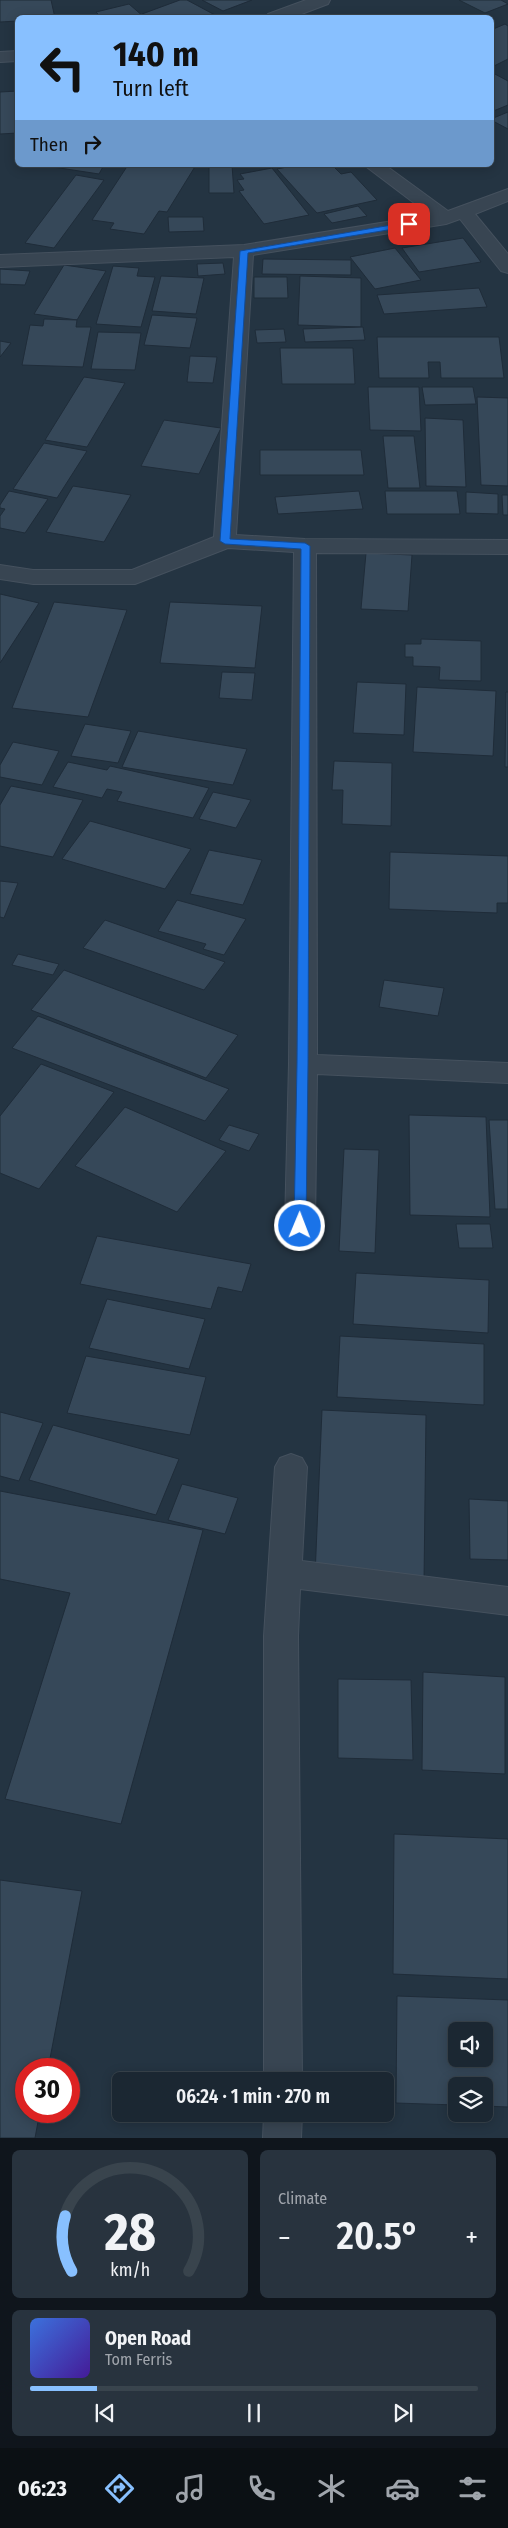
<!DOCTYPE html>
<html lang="en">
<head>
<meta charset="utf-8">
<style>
	body { margin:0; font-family:"Fira Sans Condensed",sans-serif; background:#28333e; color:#f1f3f6; height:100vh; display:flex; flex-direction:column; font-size:19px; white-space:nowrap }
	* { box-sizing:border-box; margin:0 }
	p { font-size:16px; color:#a0a5ac }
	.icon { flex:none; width:28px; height:28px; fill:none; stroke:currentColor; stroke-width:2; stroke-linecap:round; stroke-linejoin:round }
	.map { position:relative; height:2138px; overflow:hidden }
	.side { display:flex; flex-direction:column; gap:12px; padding:12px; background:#0f151c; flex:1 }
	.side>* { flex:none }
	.hud { position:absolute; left:15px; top:15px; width:479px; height:152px; border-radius:8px; box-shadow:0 2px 12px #0003,0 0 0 1px #39444d; background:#88c0ff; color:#111; overflow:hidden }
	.controls { position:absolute; left:448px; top:2022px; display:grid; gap:10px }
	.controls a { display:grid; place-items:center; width:45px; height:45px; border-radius:8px; background:#1b2732; box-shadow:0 2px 12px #0003,0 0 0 1px #39444d; font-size:25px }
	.speed { position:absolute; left:15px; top:2058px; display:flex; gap:10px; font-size:25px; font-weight:700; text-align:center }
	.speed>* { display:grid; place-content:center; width:65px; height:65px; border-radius:50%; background:#1b2732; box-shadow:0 2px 12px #0003,0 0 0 1px #39444d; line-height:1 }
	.speed .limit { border:8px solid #d22; background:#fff; color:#111 }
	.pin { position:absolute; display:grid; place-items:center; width:42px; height:42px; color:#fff; margin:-21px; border-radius:10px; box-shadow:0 2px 8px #0006 }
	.me { position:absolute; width:55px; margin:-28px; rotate:1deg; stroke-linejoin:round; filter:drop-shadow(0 0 4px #0008) }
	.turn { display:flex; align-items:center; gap:18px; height:105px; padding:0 15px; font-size:22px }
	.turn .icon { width:65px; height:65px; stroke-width:2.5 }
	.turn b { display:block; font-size:35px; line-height:42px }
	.then { display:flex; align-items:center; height:48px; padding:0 15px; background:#0003; gap:10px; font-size:19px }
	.big { font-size:38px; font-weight:600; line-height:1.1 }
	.side .card { flex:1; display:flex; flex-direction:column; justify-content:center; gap:8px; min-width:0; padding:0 18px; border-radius:8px; background:#28333e }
	.side .dial { align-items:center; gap:0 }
	.dial svg { height:130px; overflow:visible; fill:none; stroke:#39444d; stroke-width:7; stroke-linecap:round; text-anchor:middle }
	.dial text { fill:#f1f3f6; stroke:none }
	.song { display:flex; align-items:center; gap:15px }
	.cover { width:60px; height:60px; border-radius:8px; background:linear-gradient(135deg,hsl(220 70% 55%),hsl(260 70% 35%)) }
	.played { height:5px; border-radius:2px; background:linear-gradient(90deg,#88c0ff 15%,#39444d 15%) }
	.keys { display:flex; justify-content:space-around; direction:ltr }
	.heat { display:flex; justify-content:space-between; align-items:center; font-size:28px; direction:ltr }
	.side .tiles { flex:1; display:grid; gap:12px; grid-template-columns:1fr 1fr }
	.card:last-child { grid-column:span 2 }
	.trip { position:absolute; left:112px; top:2072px; width:282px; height:50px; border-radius:8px; background:#1b2732; box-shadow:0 2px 12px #0003,0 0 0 1px #39444d; font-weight:600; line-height:50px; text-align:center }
	.tabs { display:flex; height:80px; justify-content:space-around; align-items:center; background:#0b1014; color:#a0a5ac }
	.tabs .icon { width:35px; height:35px }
	.tabs .on { color:#88c0ff }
	.tabs b { font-size:22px; color:#f1f3f6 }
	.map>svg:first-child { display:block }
	.building { fill:#364859; stroke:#1f2c39; fill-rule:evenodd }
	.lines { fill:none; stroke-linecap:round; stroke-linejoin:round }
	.minor-casing { stroke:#45515e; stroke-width:2 }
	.minor { fill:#384552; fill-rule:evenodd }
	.route { fill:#1a73e8; stroke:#114b97 }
</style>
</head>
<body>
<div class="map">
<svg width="508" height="2138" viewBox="0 0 508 2138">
	<rect width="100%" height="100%" fill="#243442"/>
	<g class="building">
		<polygon points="0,0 51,0 55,18 18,18 18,21 0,22"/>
		<polygon points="180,0 187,0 215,15 210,18 148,18 142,14"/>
		<polygon points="202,0 252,0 223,11"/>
		<polygon points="459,0 501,0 508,4 485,13"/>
		<polygon points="129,4 144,17 102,18 96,12"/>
		<polygon points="505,24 508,26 508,59 494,66 491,64 491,30"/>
		<polygon points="493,73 508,81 508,105 491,112"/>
		<polygon points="18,91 18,133 0,134 0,92"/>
		<polygon points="508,112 508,129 491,120 491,119"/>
		<polygon points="40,165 104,165 99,174"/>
		<polygon points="128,165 196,165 167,212 159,211 144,234 110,229 114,223 92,220"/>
		<polygon points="209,165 232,165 234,193 209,193"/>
		<polygon points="297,165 332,165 341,174 351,172 377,200 317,213 277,169"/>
		<polygon points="272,168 309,215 264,224 239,191 244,190 237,180 244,179 240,174"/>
		<polygon points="76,175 104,180 54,248 25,243"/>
		<polygon points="358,206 367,216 332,223 324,214"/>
		<polygon points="168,217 203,217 204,231 169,232"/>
		<polygon points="463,238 481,262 419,272 402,248"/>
		<polygon points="395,248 421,280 375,289 350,257"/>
		<polygon points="263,259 351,260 351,275 262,274"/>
		<polygon points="223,263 225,274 198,276 197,264"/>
		<polygon points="64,265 106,271 77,320 34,314"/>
		<polygon points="113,266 139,268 137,276 155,277 141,327 96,324"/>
		<polygon points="0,269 30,271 25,285 0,284"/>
		<polygon points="161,276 204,278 196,314 152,311"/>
		<polygon points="300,276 361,278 361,327 298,325"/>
		<polygon points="254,277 287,277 288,298 254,298"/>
		<polygon points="479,288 487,307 384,314 377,295"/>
		<polygon points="152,315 197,318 190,348 144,345"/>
		<polygon points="44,319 77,320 76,327 91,327 83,367 22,365 30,325 43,326"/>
		<polygon points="363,327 365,340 305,342 303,329"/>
		<polygon points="284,329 286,342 257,343 255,330"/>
		<polygon points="98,332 141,333 135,370 91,369"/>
		<polygon points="377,337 499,337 504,378 441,378 440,362 428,362 429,378 379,378"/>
		<polygon points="0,341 11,343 0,357"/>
		<polygon points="280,348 353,348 355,384 282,384"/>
		<polygon points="190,356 217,357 213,383 187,382"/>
		<polygon points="84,377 125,383 87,447 45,440"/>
		<polygon points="368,387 419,387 421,431 370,430"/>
		<polygon points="422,387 473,387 476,404 425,405"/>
		<polygon points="477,397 508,398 508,486 481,485"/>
		<polygon points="425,418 463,420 466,487 426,486"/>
		<polygon points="164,420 221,428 199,474 141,466"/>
		<polygon points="383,436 414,436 420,488 388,488"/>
		<polygon points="44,443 87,451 57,498 13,489"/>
		<polygon points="260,450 361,450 364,475 260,475"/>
		<polygon points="73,486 131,495 104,542 46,532"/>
		<polygon points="9,491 48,499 25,533 0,528 0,516 5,509 0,508 0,505"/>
		<polygon points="359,491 363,509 278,514 275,497"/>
		<polygon points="385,491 457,491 460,514 387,514"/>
		<polygon points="466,492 498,494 498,514 466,513"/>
		<polygon points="502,495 508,495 508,515 503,515"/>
		<polygon points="366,553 412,555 408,611 361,609"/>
		<polygon points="0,594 39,603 0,663"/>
		<polygon points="54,602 127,610 88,717 12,708"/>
		<polygon points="170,602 262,606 255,668 160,663"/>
		<polygon points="421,639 481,641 481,681 439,680 440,667 413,666 413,657 405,657 405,644 421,644"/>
		<polygon points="222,672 255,673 252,700 219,698"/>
		<polygon points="357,682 406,684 404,735 353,733"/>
		<polygon points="417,687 496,691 493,756 413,752"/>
		<polygon points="506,692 508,692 508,767 505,767"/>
		<polygon points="85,724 131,731 118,763 71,756"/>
		<polygon points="138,731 247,749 233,785 122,767"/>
		<polygon points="13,742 59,751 42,785 0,777 0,765"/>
		<polygon points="334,761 392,763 391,826 342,824 343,790 332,790"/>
		<polygon points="68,762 107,770 110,766 209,788 193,818 117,801 122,792 107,789 102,798 53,787"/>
		<polygon points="11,786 83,800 53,857 0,846 0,805"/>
		<polygon points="213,792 251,800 236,828 199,819"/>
		<polygon points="90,821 191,849 165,889 62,859"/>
		<polygon points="209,850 262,860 243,905 190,894"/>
		<polygon points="390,852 508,856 508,903 497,903 497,913 389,909"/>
		<polygon points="0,881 18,883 4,918 0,917"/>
		<polygon points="177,900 246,919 224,955 203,949 206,944 158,931"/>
		<polygon points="105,920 225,962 204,990 83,948"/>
		<polygon points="18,954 59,964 53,975 12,965"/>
		<polygon points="64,970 238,1035 206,1078 31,1010"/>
		<polygon points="384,980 444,988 438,1016 379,1007"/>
		<polygon points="38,1016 229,1089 205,1121 12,1048"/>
		<polygon points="41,1064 114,1092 39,1189 0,1173 0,1116"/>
		<polygon points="125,1107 226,1151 177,1212 75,1166"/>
		<polygon points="409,1115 486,1117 490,1217 410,1215"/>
		<polygon points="489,1120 508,1120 508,1209 495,1209"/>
		<polygon points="229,1125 259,1134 249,1151 219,1140"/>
		<polygon points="344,1149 379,1150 375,1253 339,1251"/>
		<polygon points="456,1224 490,1224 493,1248 459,1248"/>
		<polygon points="97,1236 251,1264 242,1292 218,1287 211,1309 80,1284"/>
		<polygon points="356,1273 489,1280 488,1333 353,1324"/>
		<polygon points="107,1299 205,1319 189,1369 89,1348"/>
		<polygon points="340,1336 484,1344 484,1405 337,1397"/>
		<polygon points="86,1356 206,1377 190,1435 67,1413"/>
		<polygon points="322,1410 426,1415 424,1582 315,1576"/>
		<polygon points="0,1412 43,1423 19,1481 0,1476"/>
		<polygon points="53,1425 179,1459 156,1515 29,1480"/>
		<polygon points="182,1484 238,1498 225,1534 168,1520"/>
		<polygon points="0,1491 203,1530 121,1824 5,1799 70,1593 0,1579"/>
		<polygon points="469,1499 508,1501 508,1560 470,1559"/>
		<polygon points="423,1672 505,1677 505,1774 422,1770"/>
		<polygon points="338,1679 411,1680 413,1760 338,1758"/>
		<polygon points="394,1834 508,1839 508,1979 393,1974"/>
		<polygon points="0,1880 82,1891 48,2069 26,2069 26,2111 40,2111 35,2138 0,2138"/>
		<path d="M397,1996L508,2000V2107L484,2106V2086H456V2105L396,2103ZM456,2031H484V2059H456Z"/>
	</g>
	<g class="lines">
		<g class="minor-casing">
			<g id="minor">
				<polygon points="306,0 330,0 328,4 291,18 266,18 268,14"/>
				<polygon points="18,51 18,61 0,62 0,52"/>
				<polygon points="364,165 385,165 448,211 508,189 508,201 475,214 508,254 508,273 501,271 460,219 446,224 253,255 236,535 305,539 508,540 508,554 316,553 317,1055 508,1063 508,1083 317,1074 315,1225 310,1233 300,1236 290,1233 285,1225 289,1064 294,552 228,548 135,584 33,584 0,579 0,565 33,570 132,570 214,537 234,257 0,267 0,255 244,245 430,215"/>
				<polygon points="291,1454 302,1458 307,1467 302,1561 508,1587 508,1615 300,1589 298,1636 302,2081 264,2081 264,1636 275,1467 280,1458"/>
				<polygon points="264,2114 302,2114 301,2138 263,2138"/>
			</g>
		</g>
		<use href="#minor" class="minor"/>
	</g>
	<polygon class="route" points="409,222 412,222 412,226 248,253 230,539 305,543 310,546 308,1064 306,1226 300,1230 294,1226 297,1064 301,549 225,544 220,541 240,251"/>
</svg>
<div class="controls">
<a><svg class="icon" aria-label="sound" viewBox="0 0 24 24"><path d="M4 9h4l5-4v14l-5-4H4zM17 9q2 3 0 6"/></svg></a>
<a><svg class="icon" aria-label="layers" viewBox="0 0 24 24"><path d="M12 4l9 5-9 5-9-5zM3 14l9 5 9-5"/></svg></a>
</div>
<div class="speed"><div class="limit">30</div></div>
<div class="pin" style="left:409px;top:224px;background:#d93025"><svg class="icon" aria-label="arrive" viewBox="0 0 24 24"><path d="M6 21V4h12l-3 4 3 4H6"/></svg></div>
<svg class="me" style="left:300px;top:1226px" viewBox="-20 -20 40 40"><circle r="17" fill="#1a73e8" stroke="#fff" stroke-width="3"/><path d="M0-11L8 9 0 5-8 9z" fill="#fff"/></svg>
<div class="trip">06:24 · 1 min · 270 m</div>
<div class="hud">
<div class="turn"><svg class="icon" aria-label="left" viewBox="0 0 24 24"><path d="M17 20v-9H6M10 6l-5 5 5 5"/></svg><div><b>140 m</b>Turn left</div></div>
<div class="then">Then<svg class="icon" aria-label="right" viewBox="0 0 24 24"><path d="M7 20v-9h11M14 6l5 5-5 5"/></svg></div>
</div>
</div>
<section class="side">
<div class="tiles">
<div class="card dial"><svg viewBox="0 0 100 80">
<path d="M14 69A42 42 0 1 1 86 69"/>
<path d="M14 69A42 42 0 0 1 10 35" stroke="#88c0ff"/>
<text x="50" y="56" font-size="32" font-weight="700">28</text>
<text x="50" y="72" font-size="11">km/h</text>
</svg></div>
<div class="card"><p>Climate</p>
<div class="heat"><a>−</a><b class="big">20.5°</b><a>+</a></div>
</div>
<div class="card">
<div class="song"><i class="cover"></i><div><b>Open Road</b><p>Tom Ferris</p></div></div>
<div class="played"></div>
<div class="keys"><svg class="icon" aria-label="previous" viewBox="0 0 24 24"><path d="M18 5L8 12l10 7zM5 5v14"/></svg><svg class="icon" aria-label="pause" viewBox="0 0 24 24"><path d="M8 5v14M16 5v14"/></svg><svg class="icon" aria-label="next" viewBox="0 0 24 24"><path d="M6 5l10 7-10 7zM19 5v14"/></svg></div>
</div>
</div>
</section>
<nav class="tabs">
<b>06:23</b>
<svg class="icon on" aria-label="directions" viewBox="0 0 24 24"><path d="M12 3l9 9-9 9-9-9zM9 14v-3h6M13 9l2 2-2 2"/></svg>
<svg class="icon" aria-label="music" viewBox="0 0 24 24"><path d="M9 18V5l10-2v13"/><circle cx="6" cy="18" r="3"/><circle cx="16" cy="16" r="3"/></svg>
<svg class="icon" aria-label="phone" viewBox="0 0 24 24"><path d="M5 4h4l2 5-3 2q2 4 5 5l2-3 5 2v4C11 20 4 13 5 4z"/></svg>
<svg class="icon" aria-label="climate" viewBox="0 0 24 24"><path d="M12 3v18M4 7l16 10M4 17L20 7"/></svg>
<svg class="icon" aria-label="car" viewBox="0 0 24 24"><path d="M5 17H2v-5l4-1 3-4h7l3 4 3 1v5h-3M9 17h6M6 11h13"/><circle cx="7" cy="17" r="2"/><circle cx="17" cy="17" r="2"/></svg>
<svg class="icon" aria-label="filters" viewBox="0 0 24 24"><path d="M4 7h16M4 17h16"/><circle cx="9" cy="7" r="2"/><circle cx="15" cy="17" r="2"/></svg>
</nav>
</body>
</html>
